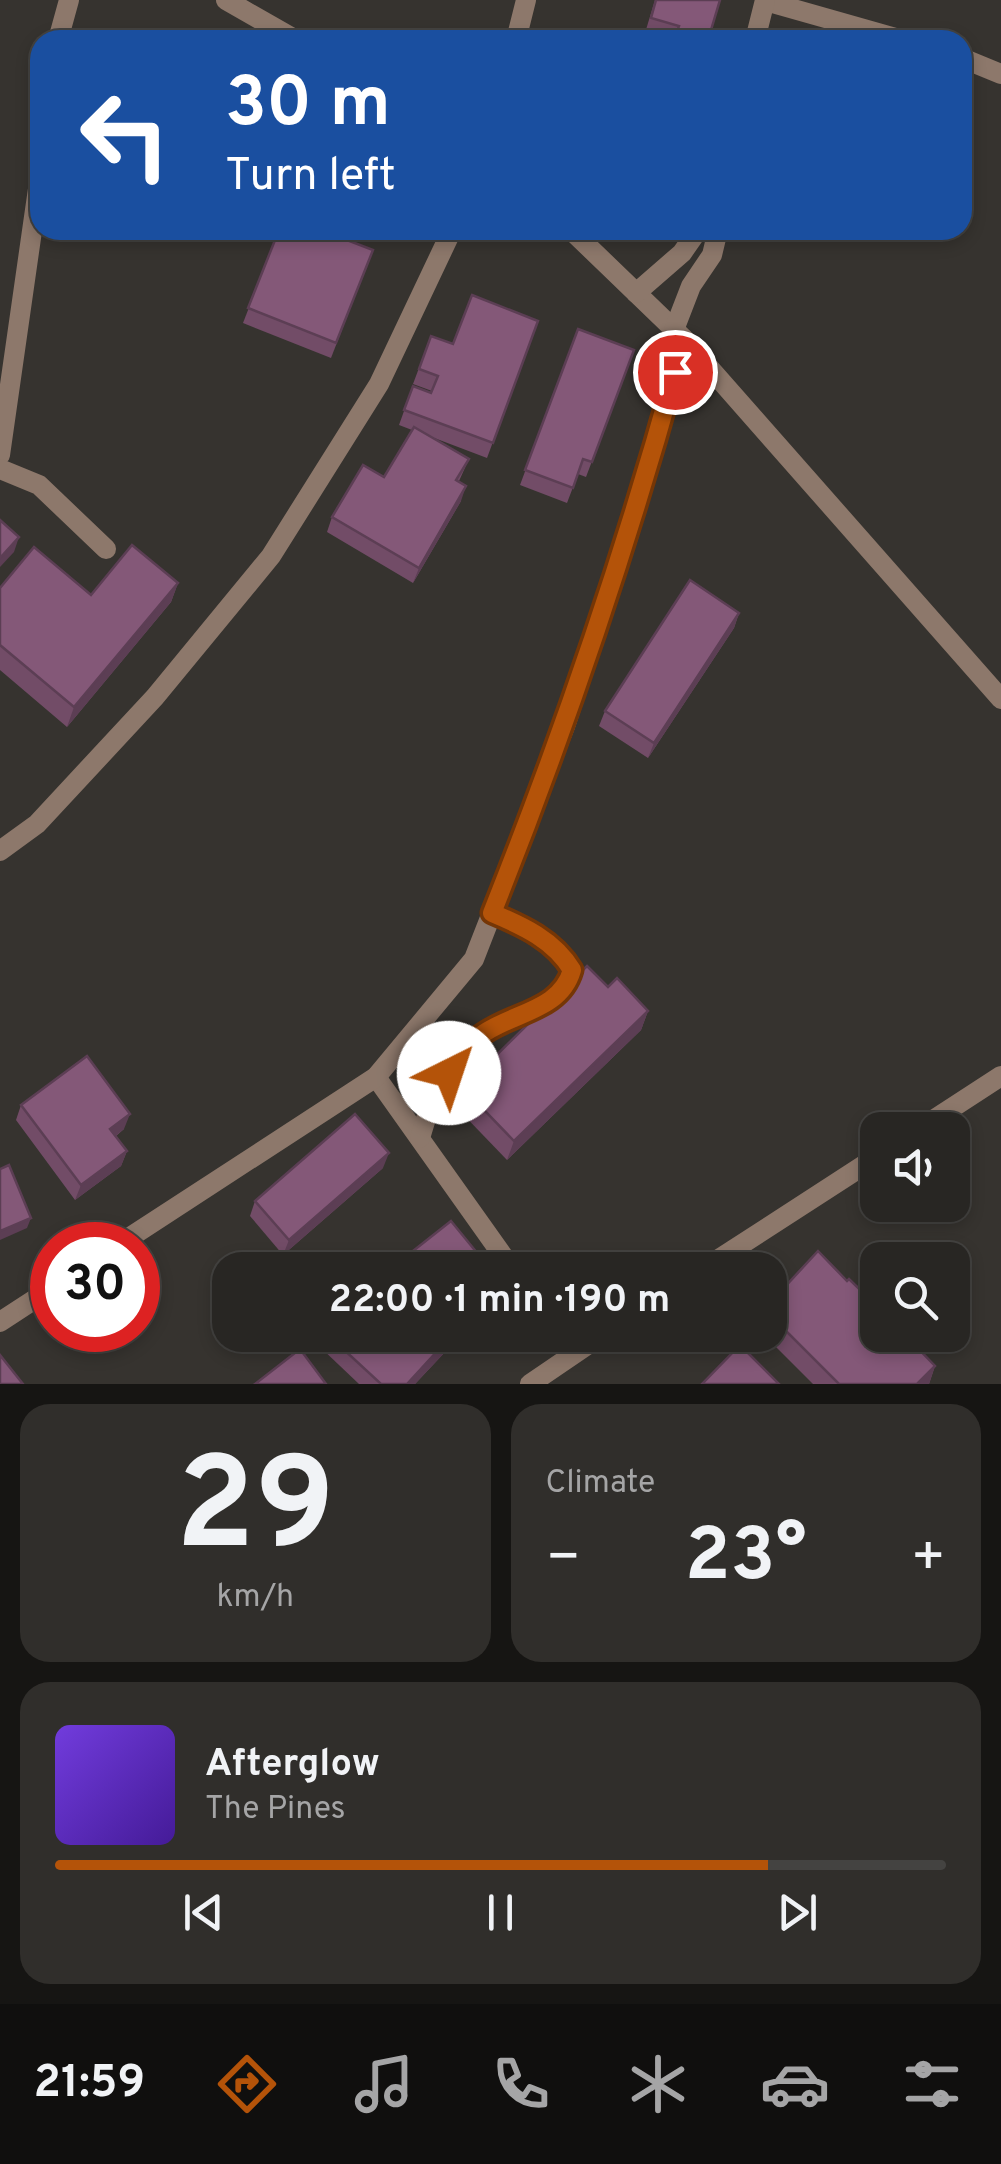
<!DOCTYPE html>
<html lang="en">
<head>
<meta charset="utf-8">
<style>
	body { margin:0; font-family:Overpass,sans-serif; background:#302e2b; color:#f1f3f6; height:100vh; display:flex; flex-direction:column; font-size:38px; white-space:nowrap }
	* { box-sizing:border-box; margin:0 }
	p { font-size:32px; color:#a5a5a6 }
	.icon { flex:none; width:55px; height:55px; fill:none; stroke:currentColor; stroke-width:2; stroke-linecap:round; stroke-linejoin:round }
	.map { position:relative; height:1384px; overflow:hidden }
	.sheet { display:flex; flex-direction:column; gap:20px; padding:20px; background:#161513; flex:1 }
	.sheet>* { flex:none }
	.guide { position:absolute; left:30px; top:30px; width:942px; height:210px; border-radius:30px; box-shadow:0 5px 15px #0003,0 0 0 2px #444341; background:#1a4fa0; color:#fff; overflow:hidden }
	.fabs { position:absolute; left:860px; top:1112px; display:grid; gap:20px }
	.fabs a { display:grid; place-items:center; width:110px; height:110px; border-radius:20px; background:#282623; box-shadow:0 5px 15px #0003,0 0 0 2px #444341; font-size:50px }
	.speed { position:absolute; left:30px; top:1222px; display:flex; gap:20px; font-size:50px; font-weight:700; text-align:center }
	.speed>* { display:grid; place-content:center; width:130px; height:130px; border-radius:50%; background:#282623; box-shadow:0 5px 15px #0003,0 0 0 2px #444341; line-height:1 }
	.speed .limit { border:15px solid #d22; background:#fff; color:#111 }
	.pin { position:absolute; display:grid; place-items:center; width:85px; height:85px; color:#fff; margin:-42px; border:5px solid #fff; border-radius:50%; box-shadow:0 2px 10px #0007 }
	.me { position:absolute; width:110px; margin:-55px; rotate:41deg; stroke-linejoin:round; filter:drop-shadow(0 0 8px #0008) }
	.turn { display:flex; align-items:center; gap:35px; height:210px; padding:0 30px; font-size:45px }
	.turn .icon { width:130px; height:130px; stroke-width:2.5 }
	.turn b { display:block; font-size:70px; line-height:85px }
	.big { font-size:75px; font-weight:700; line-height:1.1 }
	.sheet .tile { flex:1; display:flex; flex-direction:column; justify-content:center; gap:15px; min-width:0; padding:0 35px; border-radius:30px; background:#302e2b }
	.sheet .dial { align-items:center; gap:0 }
	.dial b { font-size:130px; line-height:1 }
	.song { display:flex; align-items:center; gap:30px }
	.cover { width:120px; height:120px; border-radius:15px; background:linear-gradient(135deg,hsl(260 70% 55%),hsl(260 70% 35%)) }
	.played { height:10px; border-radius:5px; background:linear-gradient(90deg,#b45309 80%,#444341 80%) }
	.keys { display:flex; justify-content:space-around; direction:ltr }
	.heat { display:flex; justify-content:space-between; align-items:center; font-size:55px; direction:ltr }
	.sheet .tiles { flex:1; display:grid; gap:20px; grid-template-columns:1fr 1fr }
	.tile:last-child { grid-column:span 2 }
	.trip { position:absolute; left:212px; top:1252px; width:575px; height:100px; border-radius:30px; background:#282623; box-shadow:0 5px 15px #0003,0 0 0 2px #444341; font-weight:700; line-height:100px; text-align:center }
	.dock { display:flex; height:160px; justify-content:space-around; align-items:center; background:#100f0e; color:#a5a5a6 }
	.dock .icon { width:70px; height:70px }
	.dock .current { color:#b45309 }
	.dock b { font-size:45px; color:#f1f3f6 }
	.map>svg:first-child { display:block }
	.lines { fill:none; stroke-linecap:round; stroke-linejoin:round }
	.minor { stroke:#8d786b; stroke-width:20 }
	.wall { fill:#724c67 }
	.shaded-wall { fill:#5c3e54 }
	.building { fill:#845878; stroke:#5c3e54; stroke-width:2.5 }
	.route-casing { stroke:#753606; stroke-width:25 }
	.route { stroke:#b45309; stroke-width:18 }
</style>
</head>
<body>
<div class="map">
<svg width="1001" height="1384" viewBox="0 0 1001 1384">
	<rect width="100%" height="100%" fill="#36332f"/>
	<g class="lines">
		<g class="minor">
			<polyline points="226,0 296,40"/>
			<polyline points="765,1 903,40"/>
			<polyline points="58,40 69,0"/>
			<polyline points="516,40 526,0"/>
			<polyline points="755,40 765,0"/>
			<polyline points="962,58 1001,74"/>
			<polyline points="571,230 684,339 1001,699"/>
			<polyline points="636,293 682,253 698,230"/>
			<polyline points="674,330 691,286 712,255 718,230"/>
			<polyline points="0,455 40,175"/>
			<polyline points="0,469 39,485 106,549"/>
			<polyline points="0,851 37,824 155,697 271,556 379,384 452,230"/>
			<polyline points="376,1077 513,1270"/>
			<polyline points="918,1130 1001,1076"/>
			<path d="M420,1138C430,1102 448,1062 479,1037C510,1012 560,1012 572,970C554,940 523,926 492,913"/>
			<polyline points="118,1245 376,1077 474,959 565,726 629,534 684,339"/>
			<polyline points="702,1270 878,1156"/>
			<polyline points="0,1322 52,1288"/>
			<polyline points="530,1384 602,1335"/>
		</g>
	</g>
	<g class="wall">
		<polygon points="655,0 720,0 708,40 669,40 645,33"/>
		<polygon points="279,230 373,250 331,358 243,323"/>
		<polygon points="538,321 487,458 429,436 469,459 459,481 461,501 413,583 327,532 332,517 384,477 412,430 399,425 413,386 431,393 432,391 413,384 431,336 453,344"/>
		<polygon points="578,329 634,350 586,477 578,474 567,503 520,485"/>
		<polygon points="178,583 171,602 67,727 0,670 0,588 91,595"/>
		<polygon points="739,613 734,628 648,758 599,726 605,711"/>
		<polygon points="608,987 648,1011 641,1030 507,1160 456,1107 463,1088"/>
		<polygon points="21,1105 124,1129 116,1136 127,1151 121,1166 75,1200 16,1120"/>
		<polygon points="383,1168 283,1255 250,1216 255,1201"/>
		<polygon points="413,1251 491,1270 410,1270 407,1266"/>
		<polygon points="847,1281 935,1366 929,1384 813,1384 764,1335 770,1335 770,1303"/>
		<polygon points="323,1335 450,1335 451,1336 446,1351 415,1384 359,1384 319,1346"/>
	</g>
	<g class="shaded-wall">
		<polygon points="466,486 461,501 413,583 419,568"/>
		<polygon points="19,537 14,552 0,567 0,558"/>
		<polygon points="178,583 171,602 67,727 74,707"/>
		<polygon points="739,613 734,628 648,758 654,743"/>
		<polygon points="648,1011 641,1030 507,1160 514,1141"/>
		<polygon points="130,1114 124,1129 105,1144 110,1129"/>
		<polygon points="127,1151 121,1166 75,1200 81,1185"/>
		<polygon points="389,1153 383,1168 283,1255 289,1240"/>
		<polygon points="31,1218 27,1228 0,1240 0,1231"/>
		<polygon points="451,1336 446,1351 415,1384 407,1384"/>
		<polygon points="935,1366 929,1384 917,1384"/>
	</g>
	<g class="building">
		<polygon points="656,0 720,0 708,40 685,40 675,37 679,26 651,18"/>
		<polygon points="279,230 321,230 373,250 336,343 248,308"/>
		<polygon points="472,295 538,321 493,443 404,410 413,386 431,393 438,376 419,369 431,336 453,344"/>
		<polygon points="578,329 634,350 592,462 583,459 573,488 525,470"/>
		<polygon points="414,427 469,459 456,480 466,486 419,568 332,517 363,465 384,477"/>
		<polygon points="0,520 19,537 0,558"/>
		<polygon points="132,545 178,583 74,707 0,645 0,588 34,547 91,595"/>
		<polygon points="690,580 739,613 654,743 605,711"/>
		<polygon points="587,966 608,987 617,978 648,1011 514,1141 463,1088"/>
		<polygon points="87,1056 130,1114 110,1129 127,1151 81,1185 21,1105"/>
		<polygon points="355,1114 389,1153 289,1240 255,1201"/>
		<polygon points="9,1165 31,1218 0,1231 0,1169"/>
		<polygon points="451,1221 491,1270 427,1270 413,1251"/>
		<polygon points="818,1251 847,1281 849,1279 878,1307 878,1335 905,1335 935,1366 917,1384 839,1384 770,1315 770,1303"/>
		<polygon points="328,1335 450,1335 451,1336 407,1384 381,1384"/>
		<polygon points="740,1345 779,1384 702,1384"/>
		<polygon points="300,1349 326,1384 255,1384"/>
		<polygon points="0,1355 23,1384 0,1384"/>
	</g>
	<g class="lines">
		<g class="route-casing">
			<path id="route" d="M449,1073C459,1061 468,1046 480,1036C511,1012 560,1012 572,970C554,940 523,926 492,913C563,735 624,556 675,372"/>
		</g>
		<use href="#route" class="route"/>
	</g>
</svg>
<div class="fabs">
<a><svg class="icon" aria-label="sound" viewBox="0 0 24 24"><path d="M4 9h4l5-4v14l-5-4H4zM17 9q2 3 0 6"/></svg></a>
<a><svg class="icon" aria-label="search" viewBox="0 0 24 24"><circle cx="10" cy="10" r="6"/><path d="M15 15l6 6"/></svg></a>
</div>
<div class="speed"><div class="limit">30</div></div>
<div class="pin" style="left:675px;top:372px;background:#d93025"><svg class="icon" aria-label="arrive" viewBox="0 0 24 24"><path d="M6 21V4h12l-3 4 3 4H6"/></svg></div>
<svg class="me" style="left:449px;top:1073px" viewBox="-20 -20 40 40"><circle r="19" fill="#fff"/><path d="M0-13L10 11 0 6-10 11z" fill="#b45309"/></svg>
<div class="trip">22:00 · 1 min · 190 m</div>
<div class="guide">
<div class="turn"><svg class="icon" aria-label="left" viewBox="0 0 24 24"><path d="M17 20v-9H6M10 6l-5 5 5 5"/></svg><div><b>30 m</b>Turn left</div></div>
</div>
</div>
<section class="sheet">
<div class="tiles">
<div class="tile dial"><b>29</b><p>km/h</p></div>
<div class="tile"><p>Climate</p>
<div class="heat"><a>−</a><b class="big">23°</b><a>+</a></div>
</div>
<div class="tile">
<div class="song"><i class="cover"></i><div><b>Afterglow</b><p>The Pines</p></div></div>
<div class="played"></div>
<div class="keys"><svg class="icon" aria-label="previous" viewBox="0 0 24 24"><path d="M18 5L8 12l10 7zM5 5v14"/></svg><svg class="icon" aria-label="pause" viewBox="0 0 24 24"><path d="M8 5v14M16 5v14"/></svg><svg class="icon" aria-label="next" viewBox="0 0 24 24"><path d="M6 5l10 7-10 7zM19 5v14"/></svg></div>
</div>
</div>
</section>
<nav class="dock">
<b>21:59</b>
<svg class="icon current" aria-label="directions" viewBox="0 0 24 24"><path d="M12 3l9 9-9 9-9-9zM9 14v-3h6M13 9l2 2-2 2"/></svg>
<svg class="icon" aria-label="music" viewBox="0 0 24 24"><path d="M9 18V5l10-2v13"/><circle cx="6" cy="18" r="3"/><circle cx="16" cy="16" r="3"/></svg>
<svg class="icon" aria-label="phone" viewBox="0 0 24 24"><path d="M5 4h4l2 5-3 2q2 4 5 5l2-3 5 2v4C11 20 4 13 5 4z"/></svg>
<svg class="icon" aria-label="climate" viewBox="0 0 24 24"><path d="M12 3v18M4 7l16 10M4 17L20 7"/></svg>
<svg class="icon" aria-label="car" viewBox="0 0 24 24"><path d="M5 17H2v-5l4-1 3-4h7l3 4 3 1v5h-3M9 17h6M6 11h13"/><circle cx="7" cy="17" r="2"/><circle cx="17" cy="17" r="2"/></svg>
<svg class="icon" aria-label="filters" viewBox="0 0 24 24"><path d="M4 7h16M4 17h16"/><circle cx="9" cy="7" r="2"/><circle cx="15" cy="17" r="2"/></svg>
</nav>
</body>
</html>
